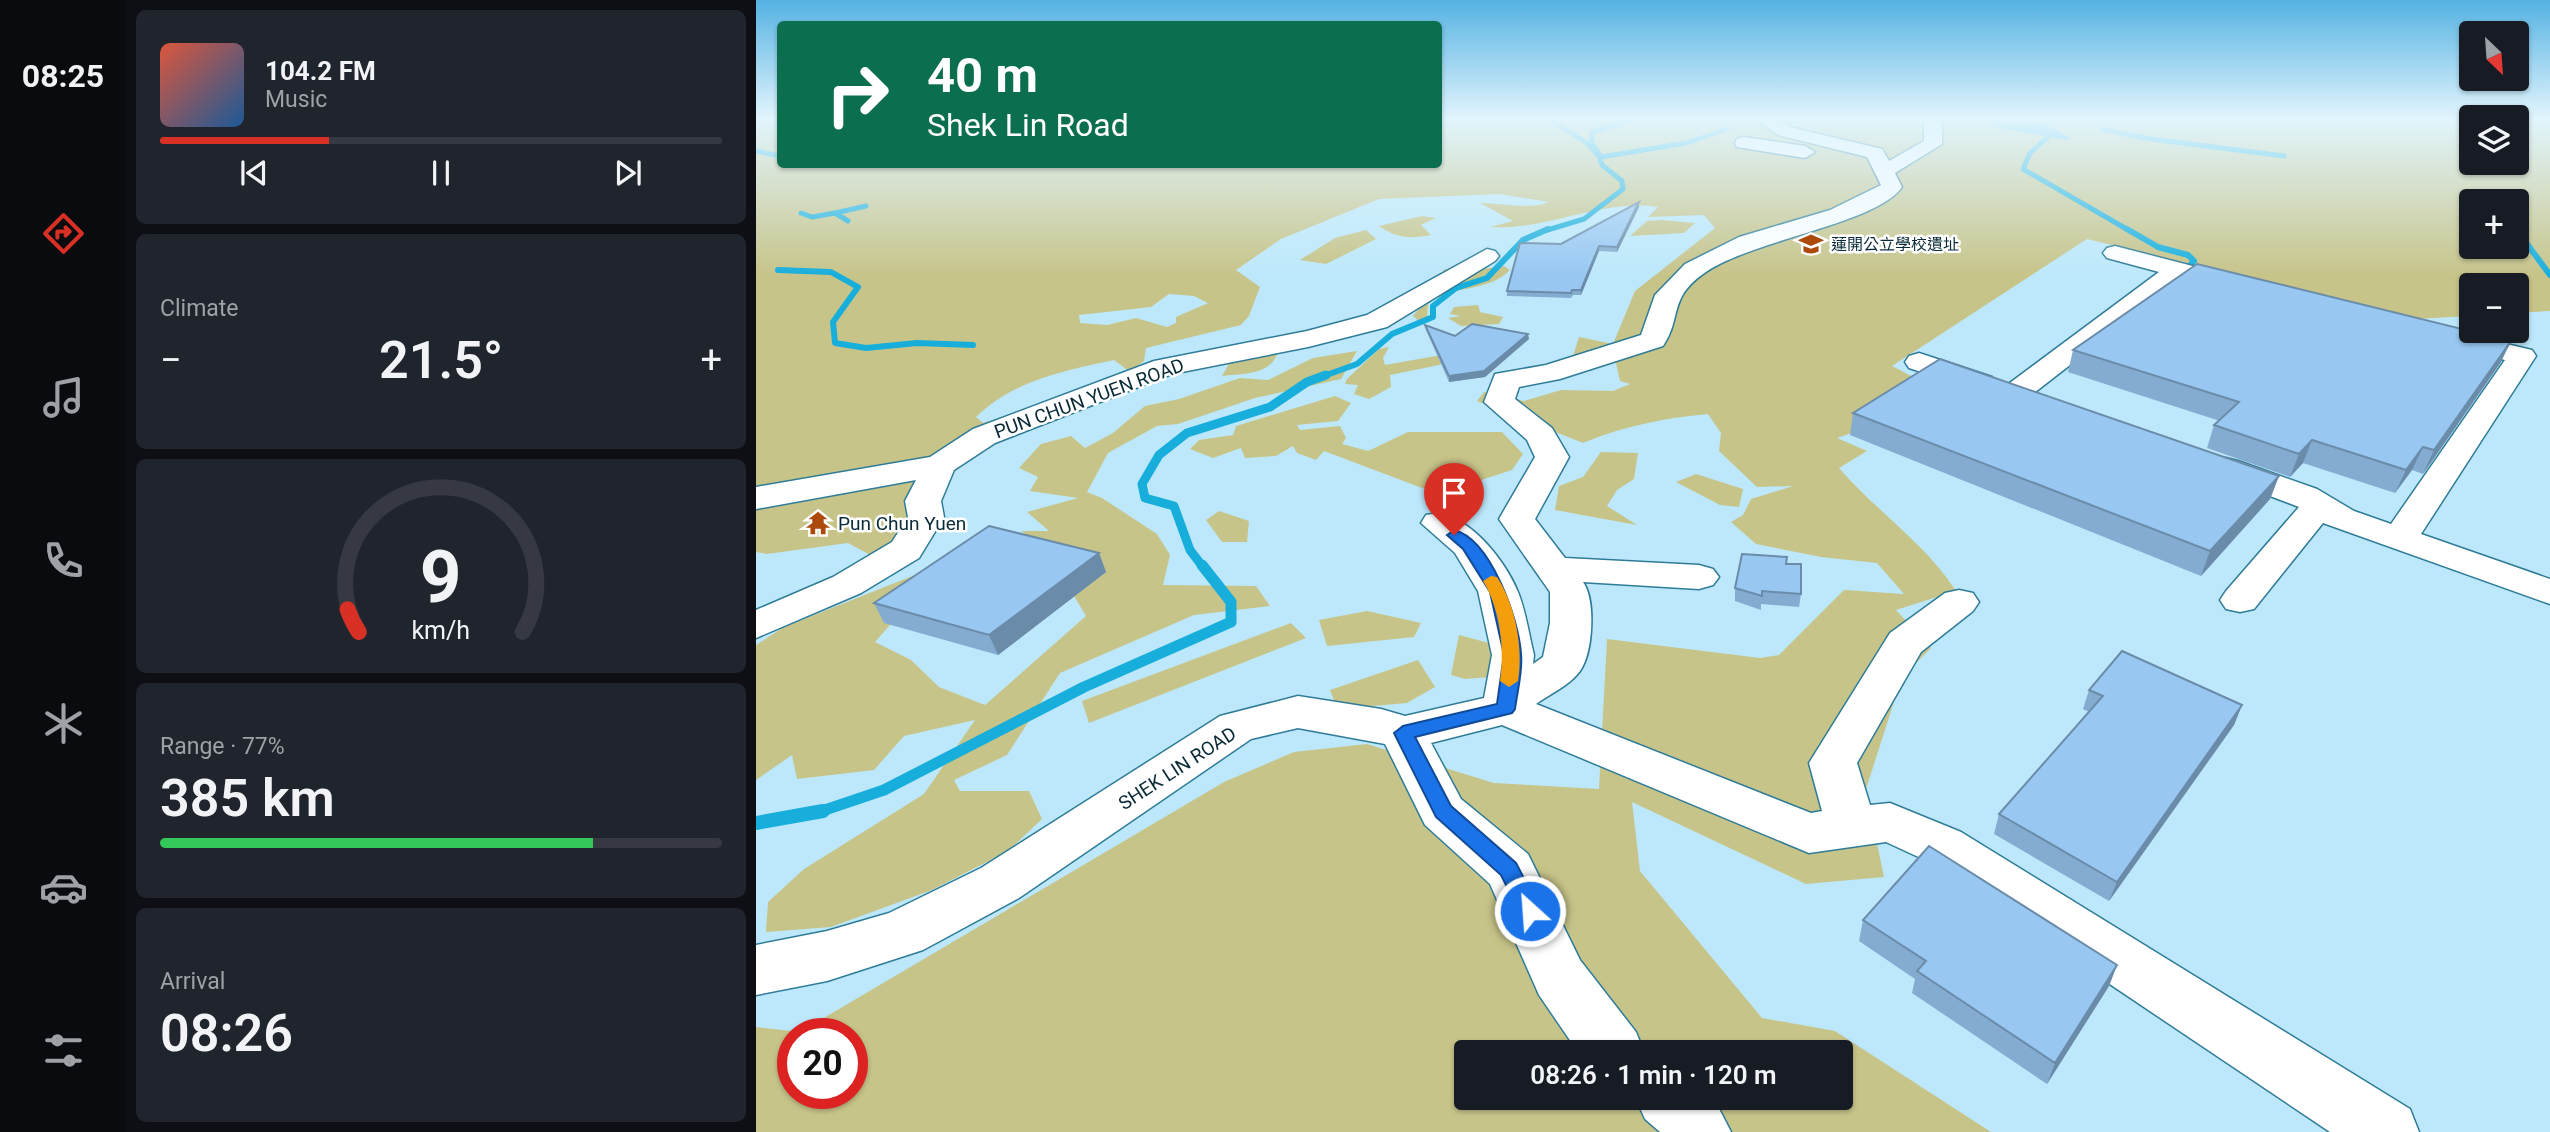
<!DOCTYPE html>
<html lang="en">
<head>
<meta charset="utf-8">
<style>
	body { margin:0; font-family:Roboto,"Noto Sans TC",sans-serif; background:#20242c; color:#f1f3f6; height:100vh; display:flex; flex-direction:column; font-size:26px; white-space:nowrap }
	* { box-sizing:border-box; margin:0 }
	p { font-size:23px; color:#9ea1a6 }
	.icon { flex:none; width:38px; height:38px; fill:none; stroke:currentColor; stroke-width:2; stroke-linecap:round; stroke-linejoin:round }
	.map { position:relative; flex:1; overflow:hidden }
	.panel { display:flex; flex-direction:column; gap:10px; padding:10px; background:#0d0f14; width:630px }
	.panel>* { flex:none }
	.banner { position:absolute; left:21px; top:21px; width:665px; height:147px; border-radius:7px; box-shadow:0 2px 5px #0004; background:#0b6e4f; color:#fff; overflow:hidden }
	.needle { width:46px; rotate:155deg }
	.fabs { position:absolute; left:1703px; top:21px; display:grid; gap:14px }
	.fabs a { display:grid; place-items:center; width:70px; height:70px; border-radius:7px; background:#171b24; box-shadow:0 2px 5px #0004; font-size:35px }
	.speed { position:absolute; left:21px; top:1018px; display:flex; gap:14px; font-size:35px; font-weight:700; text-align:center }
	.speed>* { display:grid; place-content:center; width:91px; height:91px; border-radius:50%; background:#171b24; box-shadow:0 2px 5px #0004; line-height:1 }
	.speed .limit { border:10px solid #d22; background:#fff; color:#111 }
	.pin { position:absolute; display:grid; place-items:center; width:60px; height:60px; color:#fff; margin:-72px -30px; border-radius:50% 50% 50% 0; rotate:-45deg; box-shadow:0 0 7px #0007 }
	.pin .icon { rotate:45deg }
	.me { position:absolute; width:77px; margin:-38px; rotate:334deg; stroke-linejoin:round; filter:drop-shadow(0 0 5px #0008) }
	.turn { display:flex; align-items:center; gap:24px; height:147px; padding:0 35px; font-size:32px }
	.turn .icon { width:91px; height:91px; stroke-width:2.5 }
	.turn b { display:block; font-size:49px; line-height:60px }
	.big { font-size:52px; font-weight:600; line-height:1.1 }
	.panel .widget { flex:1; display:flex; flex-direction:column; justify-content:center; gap:10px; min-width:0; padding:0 24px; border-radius:10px; background:#20242c }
	.panel .dial { align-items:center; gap:0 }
	.dial svg { height:182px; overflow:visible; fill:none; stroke:#363941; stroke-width:7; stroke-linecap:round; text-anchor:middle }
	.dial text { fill:#f1f3f6; stroke:none }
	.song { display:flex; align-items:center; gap:21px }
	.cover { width:84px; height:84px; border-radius:10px; background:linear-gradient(135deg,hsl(10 70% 55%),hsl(210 70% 35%)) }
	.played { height:7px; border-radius:4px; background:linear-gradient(90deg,#d93025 30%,#363941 30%) }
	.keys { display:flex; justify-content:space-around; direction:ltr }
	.heat { display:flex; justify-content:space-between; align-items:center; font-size:38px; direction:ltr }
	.charge { height:10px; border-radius:5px; background:linear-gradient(90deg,#34c759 77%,#363941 0) }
	.trip { position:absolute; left:698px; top:1040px; width:399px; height:70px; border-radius:7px; background:#171b24; box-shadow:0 2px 5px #0004; font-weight:600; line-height:70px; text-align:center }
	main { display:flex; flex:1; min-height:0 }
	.menu { display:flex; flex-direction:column; width:126px; justify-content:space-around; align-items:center; background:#090b0e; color:#9ea1a6 }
	.menu .icon { width:49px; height:49px }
	.menu .on { color:#d93025 }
	.menu b { font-size:32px; color:#f1f3f6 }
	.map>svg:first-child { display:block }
	.green { fill:#c7c489; fill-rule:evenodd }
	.water { fill:#18aedb }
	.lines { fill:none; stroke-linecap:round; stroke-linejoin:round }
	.stream-far4 { stroke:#18aedb; stroke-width:5 }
	.stream-far3 { stroke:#18aedb; stroke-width:6 }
	.stream-far2 { stroke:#18aedb; stroke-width:9 }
	.stream-far1 { stroke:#18aedb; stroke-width:11 }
	.stream { stroke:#18aedb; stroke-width:14 }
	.minor-casing { stroke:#2f7c98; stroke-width:3 }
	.minor { fill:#fff; fill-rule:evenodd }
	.wall { fill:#83acd0 }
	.shaded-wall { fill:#6a8ca9 }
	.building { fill:#98c8f2; stroke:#6a8ca9; stroke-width:2 }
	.route { fill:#1a73e8; stroke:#114b97; stroke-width:2 }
	.slow { fill:#f59e0b }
	.labels { text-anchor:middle; stroke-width:5; stroke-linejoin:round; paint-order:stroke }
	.far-poi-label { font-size:16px; fill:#092a36; stroke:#fff; text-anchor:start }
	.street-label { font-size:19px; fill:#092a36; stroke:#fff }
	.poi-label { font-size:19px; fill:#092a36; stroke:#fff; text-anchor:start }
</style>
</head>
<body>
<main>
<nav class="menu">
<b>08:25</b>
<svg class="icon on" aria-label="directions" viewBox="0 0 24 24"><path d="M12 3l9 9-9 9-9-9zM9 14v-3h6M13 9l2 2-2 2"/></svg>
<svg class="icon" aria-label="music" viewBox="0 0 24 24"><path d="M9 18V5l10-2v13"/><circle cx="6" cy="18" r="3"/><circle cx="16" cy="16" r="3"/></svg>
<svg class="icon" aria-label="phone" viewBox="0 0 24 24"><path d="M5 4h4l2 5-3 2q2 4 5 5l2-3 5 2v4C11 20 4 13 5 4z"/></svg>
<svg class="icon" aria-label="climate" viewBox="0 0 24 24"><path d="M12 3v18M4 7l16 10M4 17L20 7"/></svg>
<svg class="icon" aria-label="car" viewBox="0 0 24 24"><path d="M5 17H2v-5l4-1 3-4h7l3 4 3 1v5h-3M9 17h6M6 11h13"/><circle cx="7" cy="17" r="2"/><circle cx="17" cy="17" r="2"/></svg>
<svg class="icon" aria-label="filters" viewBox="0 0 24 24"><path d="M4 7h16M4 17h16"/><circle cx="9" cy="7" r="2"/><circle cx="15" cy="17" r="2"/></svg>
</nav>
<section class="panel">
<div class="widget">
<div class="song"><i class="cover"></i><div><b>104.2 FM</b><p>Music</p></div></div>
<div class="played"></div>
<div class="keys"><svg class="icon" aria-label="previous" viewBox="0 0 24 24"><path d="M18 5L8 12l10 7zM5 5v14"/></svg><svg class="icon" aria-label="pause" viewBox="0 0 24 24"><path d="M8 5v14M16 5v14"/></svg><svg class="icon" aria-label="next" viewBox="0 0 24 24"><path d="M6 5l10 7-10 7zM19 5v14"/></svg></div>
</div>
<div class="widget"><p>Climate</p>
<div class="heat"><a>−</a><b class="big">21.5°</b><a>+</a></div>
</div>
<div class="widget dial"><svg viewBox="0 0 100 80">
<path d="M14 69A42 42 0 1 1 86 69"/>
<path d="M14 69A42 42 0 0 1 9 59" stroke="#d93025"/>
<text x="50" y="56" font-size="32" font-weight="700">9</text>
<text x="50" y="72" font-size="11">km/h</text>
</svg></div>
<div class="widget"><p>Range · 77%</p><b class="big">385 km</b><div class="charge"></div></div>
<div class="widget"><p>Arrival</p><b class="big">08:26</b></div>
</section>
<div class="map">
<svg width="1794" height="1132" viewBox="0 0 1794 1132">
	<rect width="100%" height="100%" fill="#bde8fb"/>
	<g class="green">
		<path d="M0,118H24V164H682L683,118H1715V163H1760L1761,118H1794V311L1761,313L1760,285H1715V316L1658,319L1331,239L1136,366L1163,380L1138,418L1081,438L1111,451L1083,468C1120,511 1168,542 1200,591L1140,610L1175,648L1146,677L1110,789L1128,877L1050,884L876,802L884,871L1006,1018L1079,1031L1235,1132H0V1027L44,1032L468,782L538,752L611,744L738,783L843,789L851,639L1004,658L1023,655L1088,590L1148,594L1121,563L1065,557L1000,544L975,522L987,515L995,499L1037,486L1001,487L963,451L965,433L952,414C908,418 868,426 827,443L721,401L728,392L768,401L805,390L857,391L874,384L864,381L860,363L817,356L823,337L857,344L879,291L959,228L948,215L892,217L902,207C846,198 791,231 734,227L757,221L724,203C744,203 776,210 793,202L743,194L623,199L525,239L480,270L504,287L493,316L485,325L390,348L388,361L374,372L358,360C307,371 259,380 220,417L227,423L287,406L198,472L156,487L151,501L181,524L116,556L92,543L11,554L0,552ZM1715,201H1760V247H1715ZM413,294L438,296L452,303L420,317V323L411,327L380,318L351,325L324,323L323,315L395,307ZM37,1034H96V1094H37ZM710,1052H1085V1097H710Z"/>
		<path d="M666,216L680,218L665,225L675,235C655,239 639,238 623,226Z"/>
		<polygon points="906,220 939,223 928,233 874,236 891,221"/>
		<polygon points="610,230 620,239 570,264 544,260 579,238"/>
		<path d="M721,266L726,269L748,266L754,270C731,293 697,284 672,304L671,318L663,321L657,316L690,275L687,270L698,267Z"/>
		<polygon points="722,305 724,312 747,317 743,324 705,326 692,318 705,316 694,314 698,307"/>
		<path d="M506,340L522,352C514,376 486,373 466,376L474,362L491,360L492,355L470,350L478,345Z"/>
		<polygon points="633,347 627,358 629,365 691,354 703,356 683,365 634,375 635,387 613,399 598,394 602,385 589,384 591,379 623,349"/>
		<polygon points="601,351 585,379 499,398 422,424 401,426 352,453 331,492 346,498 401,534 414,555 407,585 500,586 514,606 438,615 304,673 251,755 198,780 204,791 273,791 286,819 252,851 176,890 75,927 10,932 12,902 48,869 168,794 219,720 148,736 118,770 41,779 36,755 0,780 0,645 28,627 179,567 161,594 119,642 155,660 183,687 229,705 330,616 288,546 265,531 293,531 271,512 322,498 274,491 282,477 263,468 285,444 315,436 329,448 357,433 389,406 423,399 484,378 512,380 557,358"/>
		<polygon points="579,396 595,403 582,421 541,425 544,430 584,426 590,438 586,444 612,451 652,432 746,432 767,454 756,470 682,494 568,451 560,460 541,453 537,446 520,456 489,458 485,448 457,458 434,449 443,440 477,435 480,426"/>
		<polygon points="845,452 882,453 878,479 861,490 851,506 881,525 799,510 803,486 827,477"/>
		<polygon points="940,474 987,489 983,507 964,505 920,482"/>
		<polygon points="463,511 493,521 491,542 466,542 450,520"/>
		<polygon points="611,611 665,623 658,637 571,646 563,620"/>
		<polygon points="535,623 550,638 333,723 326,701"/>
		<polygon points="703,635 774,654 771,674 709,679 695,675"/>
		<polygon points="662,660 679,687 651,703 581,709 574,690"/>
	</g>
	<polygon class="water" points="1253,118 1276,118 1313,137 1312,140 1228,125"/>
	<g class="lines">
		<g class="stream-far4">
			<polyline points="879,118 836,132 836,143 845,157 930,143 971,129"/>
			<polyline points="0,120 10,118"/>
			<polyline points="1346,129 1395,139 1528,156"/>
			<polyline points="1292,137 1274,153 1267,169 1374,231"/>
			<polyline points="0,151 24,156"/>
			<polyline points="45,213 56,217 79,213"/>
			<polyline points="92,221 79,213 110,206"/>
			<polyline points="788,231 828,219 867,189 866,181 846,165 843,156 831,143 792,118"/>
		</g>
		<g class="stream-far3">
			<polyline points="1371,229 1402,247 1432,255 1438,261 1431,268"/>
			<polyline points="1760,229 1794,275"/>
			<polyline points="22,270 75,272 102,287 77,322 79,343 110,348 161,343 217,345"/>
			<polyline points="565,377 601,364 636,334 677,317 677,306 700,288 731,278 767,240 792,229"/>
		</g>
		<polyline class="stream-far2" points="447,567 434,550 418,506 389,498 386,484 403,455 431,433 514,407 551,382 570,375"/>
		<polyline class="stream-far1" points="60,813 128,790 328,687 475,622 475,602 446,565"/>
		<polyline class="stream" points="0,823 67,811"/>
		<g class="minor-casing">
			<g id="minor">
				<path d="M999,118H1020L1034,127L1126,149L1133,161L1168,141V118H1186V144L1139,173L1146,187C1121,224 993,240 947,274C912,299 926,318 907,346L804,379L763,387L759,399L796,428L813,457L779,519L809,558L943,565L957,569L963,577L957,585L943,589L827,582C840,600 837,653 824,671C814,685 794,694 780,704L1055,813L1066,811L1053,763L1134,633L1189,593L1203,590L1217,593L1223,602L1217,611L1165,652L1101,763L1114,805L1134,803L1205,832L1654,1109L1663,1132H1574L1169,860L1130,842L1053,853L746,725L675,743L705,799L772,854L824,960L880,1032L888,1052H822L783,995L734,884L669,825L629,744L542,728L495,739L263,898L167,950L71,981L0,995V945L71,931L133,913L225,868L464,716L542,696L625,709L649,716L728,698L736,655L722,591L699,553L665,523L670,515C708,506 749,560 762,592C770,612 773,635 778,655L777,664L787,657L794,623V592L743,519L779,457L771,440L728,402L739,374L790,365L885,335L899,295L929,264L983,237L1074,210L1125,185L1111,157L1022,135Z"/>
				<polygon points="988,137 1049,146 1059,152 1049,158 981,147 979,143 981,139"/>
				<polygon points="1359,246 1491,280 1495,285 1491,290 1482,293 1426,278 1269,400 1258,403 1247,400 1243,394 1247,388 1403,272 1351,258 1347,253 1351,248"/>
				<polygon points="731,249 739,251 743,256 739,261 631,327 552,347 416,374 239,443 198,470 185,501 188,517 163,558 105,593 0,638 0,610 77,577 136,542 152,517 149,501 160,480 0,509 0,487 174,457 217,429 398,361 551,331 611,315"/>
				<polygon points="1700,332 1776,350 1780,356 1665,534 1794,579 1794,604 1567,523 1498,609 1484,612 1470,609 1464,600 1470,591 1543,507 1458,475 1453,468 1458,461 1470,458 1482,461 1561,489 1598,511 1635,524 1749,360 1690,346 1686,340 1690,334"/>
				<polygon points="1163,353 1236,377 1240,383 1236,389 1225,392 1153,368 1149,362 1153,356"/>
				<polygon points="879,1097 957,1097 975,1132 904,1132 889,1119"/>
			</g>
		</g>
		<use href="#minor" class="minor"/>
	</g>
	<g class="wall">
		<polygon points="883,202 883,207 861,252 843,251 825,295 817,295 815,298 751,296 751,291 805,244"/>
		<polygon points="669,325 699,336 773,339 729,377 693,382 670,330"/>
		<polygon points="1317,350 1745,362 1667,474 1656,470 1639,493 1547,463 1534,477 1451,448 1458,425 1464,421 1312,372"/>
		<polygon points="1097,413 1523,476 1514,499 1445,576 1094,435"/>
		<polygon points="343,553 350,572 242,655 128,623 118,603"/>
		<polygon points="1030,564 1045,594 1043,607 1005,604 1005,610 979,601 979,588"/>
		<polygon points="1333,690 1486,705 1478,725 1353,901 1238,834 1243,814 1333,712 1327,709"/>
		<polygon points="1107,920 1361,965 1353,986 1291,1084 1156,993 1159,979 1103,941"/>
	</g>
	<g class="shaded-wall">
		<polygon points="883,202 883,207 861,252 861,247"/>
		<polygon points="843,246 843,251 825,295 825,290"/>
		<polygon points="772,334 773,339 729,377 693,382 693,376"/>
		<polygon points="1755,341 1745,362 1667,474 1678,450"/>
		<polygon points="1556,440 1547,463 1534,477 1543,454"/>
		<polygon points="1667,447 1656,470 1639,493 1650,470"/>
		<polygon points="1523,476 1514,499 1445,576 1454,551"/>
		<polygon points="343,553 350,572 242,655 233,635"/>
		<polygon points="1486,705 1478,725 1353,901 1361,882"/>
		<polygon points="1361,965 1353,986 1291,1084 1299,1063"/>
	</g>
	<g class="building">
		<polygon points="883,202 861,247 843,246 825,290 816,290 815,293 751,291 764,243 805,244"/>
		<polygon points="1441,264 1755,341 1678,450 1667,447 1650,470 1556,440 1543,454 1458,425 1483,402 1317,350"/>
		<polygon points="716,324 772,334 728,371 693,376 669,325 699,336"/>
		<polygon points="1184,359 1523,476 1454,551 1097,413"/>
		<polygon points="233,526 343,553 233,635 118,603"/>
		<polygon points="986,554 1031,557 1030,564 1045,564 1045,594 1006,591 1006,596 979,588"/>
		<polygon points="1366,651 1486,705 1361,882 1243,814 1347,696 1333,690"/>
		<polygon points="1173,846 1361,965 1299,1063 1161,971 1170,961 1107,920"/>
	</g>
	<linearGradient id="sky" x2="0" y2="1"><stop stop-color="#55b2e3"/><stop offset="0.43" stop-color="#e1f5fd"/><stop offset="1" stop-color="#e1f5fd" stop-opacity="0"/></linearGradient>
	<rect width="1794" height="276" fill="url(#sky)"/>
	<path class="route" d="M698,530C735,539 763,620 765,654C767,671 761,692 759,709L756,713L659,737L695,806L760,863L785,911L782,917L774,920L766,917L745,875L680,817L638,733L647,726L741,704L748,655L734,592L707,549L691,535Z"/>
	<path class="slow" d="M735,576L741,577C760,606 767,648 762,681L753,687L744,681C749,650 744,608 727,581Z"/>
	<defs>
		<g id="school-bare" transform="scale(1.89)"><path d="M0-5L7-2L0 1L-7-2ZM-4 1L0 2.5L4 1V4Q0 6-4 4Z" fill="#ac4a0c" stroke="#fff" stroke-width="2.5" paint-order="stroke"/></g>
		<g id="temple-bare" transform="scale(1.89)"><path d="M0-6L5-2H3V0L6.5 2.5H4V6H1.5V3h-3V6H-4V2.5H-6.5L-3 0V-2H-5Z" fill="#ac4a0c" stroke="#fff" stroke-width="2.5" paint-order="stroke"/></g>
	</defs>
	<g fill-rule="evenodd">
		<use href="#school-bare" x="1055" y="244"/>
		<use href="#temple-bare" x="62" y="523"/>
	</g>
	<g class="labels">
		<g class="far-poi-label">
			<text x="1075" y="250">蓮開公立學校遺址</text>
		</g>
		<g class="street-label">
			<text transform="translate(333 398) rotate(-20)" y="7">PUN CHUN YUEN ROAD</text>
			<text transform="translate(421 768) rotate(-33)" y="7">SHEK LIN ROAD</text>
		</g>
		<g class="poi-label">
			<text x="82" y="530">Pun Chun Yuen</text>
		</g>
	</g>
</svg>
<div class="fabs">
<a><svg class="needle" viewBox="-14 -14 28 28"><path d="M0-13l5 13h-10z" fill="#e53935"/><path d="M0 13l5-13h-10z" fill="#9ea1a6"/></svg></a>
<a><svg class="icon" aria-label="layers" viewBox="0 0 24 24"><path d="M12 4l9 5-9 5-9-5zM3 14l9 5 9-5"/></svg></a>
<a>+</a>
<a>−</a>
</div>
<div class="speed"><div class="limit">20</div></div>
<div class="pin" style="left:698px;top:535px;background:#d93025"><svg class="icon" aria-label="arrive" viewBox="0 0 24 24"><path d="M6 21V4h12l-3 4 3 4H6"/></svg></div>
<svg class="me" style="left:774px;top:911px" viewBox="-20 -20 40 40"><circle r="17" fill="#1a73e8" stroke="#fff" stroke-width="3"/><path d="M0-11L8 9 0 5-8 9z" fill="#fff"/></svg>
<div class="trip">08:26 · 1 min · 120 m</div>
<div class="banner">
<div class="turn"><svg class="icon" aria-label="right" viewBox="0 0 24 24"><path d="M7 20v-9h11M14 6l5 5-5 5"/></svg><div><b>40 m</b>Shek Lin Road</div></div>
</div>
</div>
</main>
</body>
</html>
